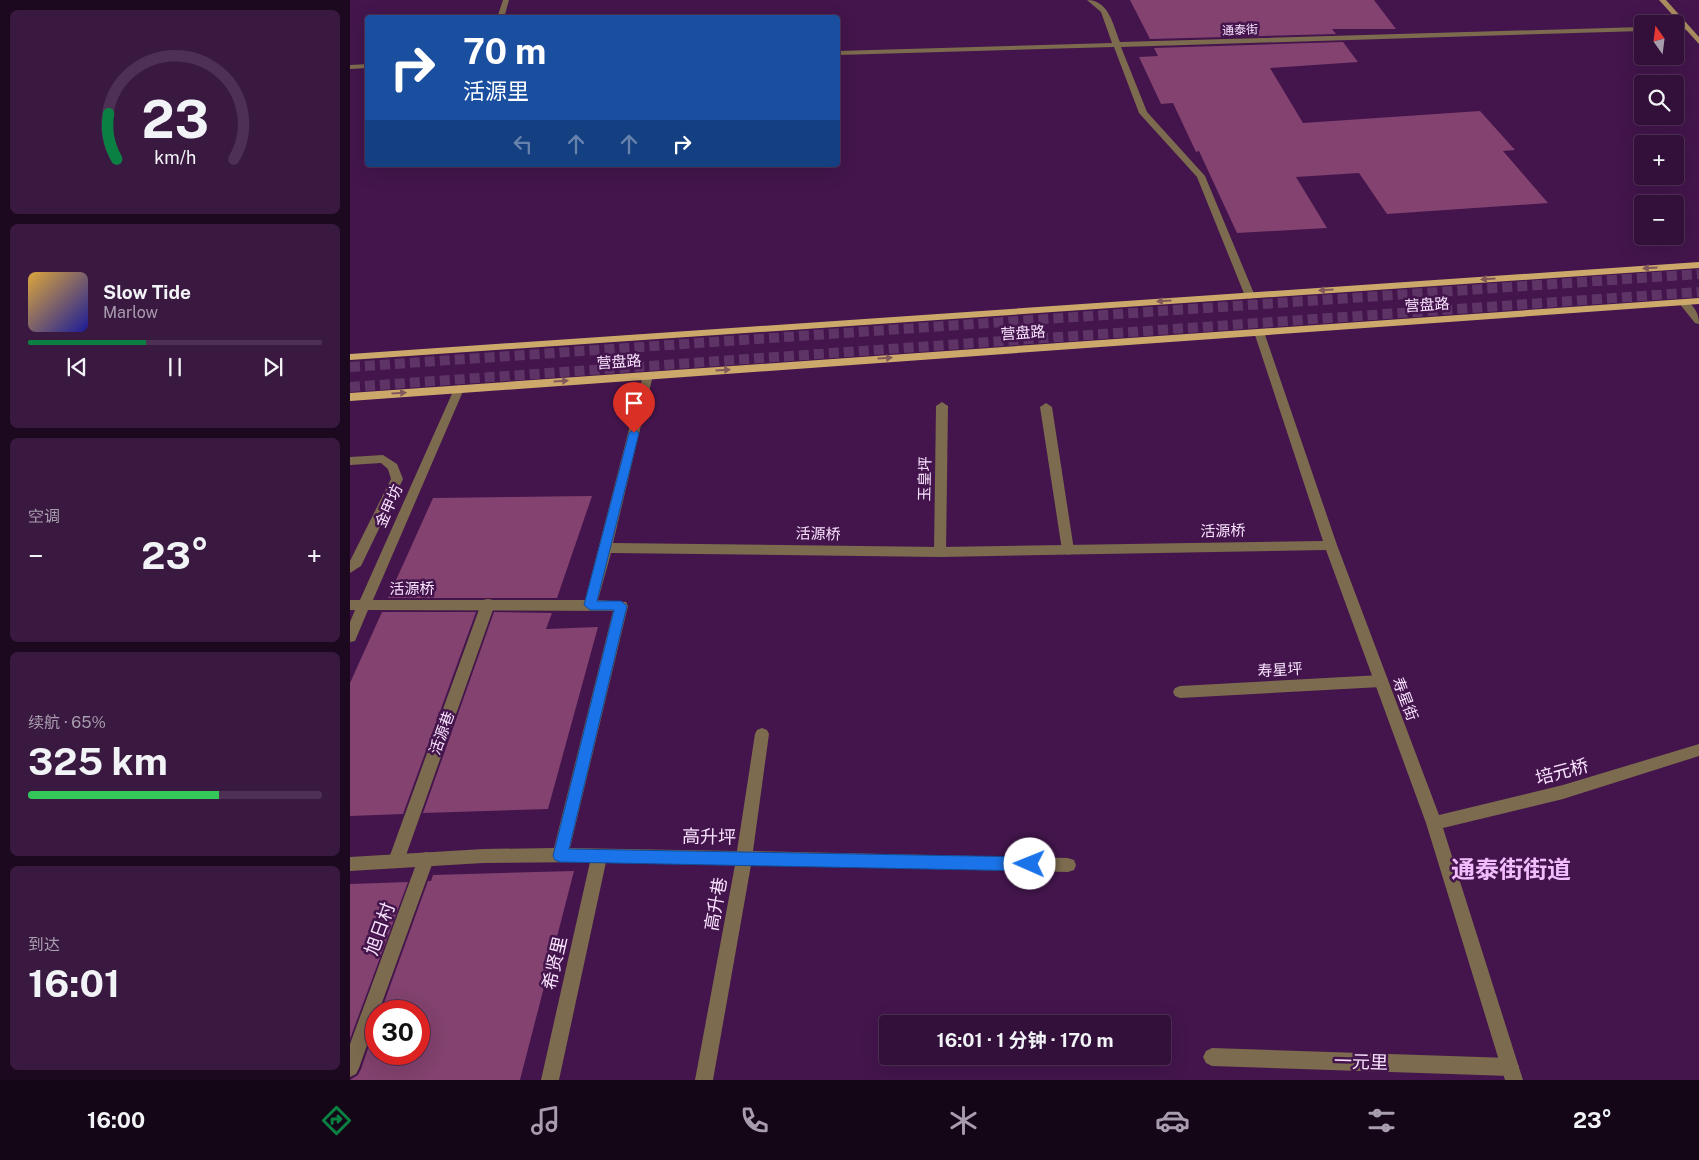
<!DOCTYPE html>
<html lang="zh">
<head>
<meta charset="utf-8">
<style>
	body { margin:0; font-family:"Public Sans","Noto Sans SC",sans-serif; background:#3a1941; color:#f1f3f6; height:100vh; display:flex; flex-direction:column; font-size:19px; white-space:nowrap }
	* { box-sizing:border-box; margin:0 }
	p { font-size:16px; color:#a89dae }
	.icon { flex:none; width:28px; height:28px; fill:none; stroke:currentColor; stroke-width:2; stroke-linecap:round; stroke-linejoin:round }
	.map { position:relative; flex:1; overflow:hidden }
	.side { display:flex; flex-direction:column; gap:10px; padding:10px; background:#1c091f; width:350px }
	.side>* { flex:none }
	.hud { position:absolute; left:15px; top:15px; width:475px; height:152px; border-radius:5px; box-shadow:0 5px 20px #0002,0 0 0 1px #4d3053; background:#1a4fa0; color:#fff; overflow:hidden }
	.needle { width:32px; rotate:346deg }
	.buttons { position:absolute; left:1284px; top:15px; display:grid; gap:10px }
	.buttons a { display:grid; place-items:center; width:50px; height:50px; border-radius:5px; background:#321039; box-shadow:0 5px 20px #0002,0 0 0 1px #4d3053; font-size:25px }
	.speed { position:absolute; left:15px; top:1000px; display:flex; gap:10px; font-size:25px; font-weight:700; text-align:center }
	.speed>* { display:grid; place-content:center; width:65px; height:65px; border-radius:50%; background:#321039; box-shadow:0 5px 20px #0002,0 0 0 1px #4d3053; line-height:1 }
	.speed .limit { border:8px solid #d22; background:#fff; color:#111 }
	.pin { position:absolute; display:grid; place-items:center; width:42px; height:42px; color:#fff; margin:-51px -21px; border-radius:50% 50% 50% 0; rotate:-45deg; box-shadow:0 0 5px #0007 }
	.pin .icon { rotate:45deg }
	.me { position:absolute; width:55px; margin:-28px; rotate:271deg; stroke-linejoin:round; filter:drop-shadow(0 0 4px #0008) }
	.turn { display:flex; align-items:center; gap:18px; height:105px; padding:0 15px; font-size:22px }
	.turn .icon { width:65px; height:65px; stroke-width:2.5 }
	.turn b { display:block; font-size:35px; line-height:42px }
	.lanes { display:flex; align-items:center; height:48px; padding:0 15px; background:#0003; justify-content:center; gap:25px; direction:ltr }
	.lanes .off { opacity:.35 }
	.big { font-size:38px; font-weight:700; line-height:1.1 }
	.side .widget { flex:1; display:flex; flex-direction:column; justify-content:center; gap:8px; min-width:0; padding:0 18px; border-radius:8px; background:#3a1941 }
	.side .dial { align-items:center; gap:0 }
	.dial svg { height:130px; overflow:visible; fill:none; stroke:#4d3053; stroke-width:7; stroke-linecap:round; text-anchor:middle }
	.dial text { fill:#f1f3f6; stroke:none }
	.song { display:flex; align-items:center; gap:15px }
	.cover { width:60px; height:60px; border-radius:8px; background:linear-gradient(135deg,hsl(40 70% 55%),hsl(240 70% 35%)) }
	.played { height:5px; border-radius:2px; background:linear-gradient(90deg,#0b8043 40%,#4d3053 40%) }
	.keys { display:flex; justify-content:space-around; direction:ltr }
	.heat { display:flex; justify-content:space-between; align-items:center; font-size:28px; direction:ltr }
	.charge { height:8px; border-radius:4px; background:linear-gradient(90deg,#34c759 65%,#4d3053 0) }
	.trip { position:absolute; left:529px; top:1015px; width:292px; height:50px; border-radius:5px; background:#321039; box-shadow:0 5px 20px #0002,0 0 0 1px #4d3053; font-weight:700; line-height:50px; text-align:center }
	.tabs { display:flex; height:80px; justify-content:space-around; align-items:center; background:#140617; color:#a89dae }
	.tabs .icon { width:35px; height:35px }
	.tabs .active { color:#0b8043 }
	.tabs b { font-size:22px; color:#f1f3f6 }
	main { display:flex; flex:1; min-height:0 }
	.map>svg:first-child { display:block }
	.building { fill:#83426f }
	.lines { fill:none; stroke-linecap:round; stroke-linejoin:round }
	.secondary-tunnel { stroke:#5e3467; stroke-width:10; stroke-dasharray:10 5; stroke-linecap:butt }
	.lane { fill:#7c6b4e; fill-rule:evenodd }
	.street { fill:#7c6b4e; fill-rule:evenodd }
	.secondary { fill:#a98e5f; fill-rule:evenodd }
	.primary { fill:#cca96b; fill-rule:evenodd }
	.oneway { fill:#81585a }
	.route { fill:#1a73e8; stroke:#114b97 }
	.labels { text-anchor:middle; stroke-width:5; stroke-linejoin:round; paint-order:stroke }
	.far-street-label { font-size:12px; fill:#f9e3fe; stroke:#43154c }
	.street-label { font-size:15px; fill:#f9e3fe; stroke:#43154c }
	.near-street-label { font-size:18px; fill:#f9e3fe; stroke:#43154c }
	.near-district-label { font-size:24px; font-weight:bold; fill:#f2bcfd; stroke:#43154c }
</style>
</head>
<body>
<main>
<section class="side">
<div class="widget dial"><svg viewBox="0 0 100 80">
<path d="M14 69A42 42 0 1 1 86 69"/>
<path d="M14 69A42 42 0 0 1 9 41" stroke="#0b8043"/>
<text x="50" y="56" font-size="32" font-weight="700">23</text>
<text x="50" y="72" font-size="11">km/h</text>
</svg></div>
<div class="widget">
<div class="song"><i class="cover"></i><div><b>Slow Tide</b><p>Marlow</p></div></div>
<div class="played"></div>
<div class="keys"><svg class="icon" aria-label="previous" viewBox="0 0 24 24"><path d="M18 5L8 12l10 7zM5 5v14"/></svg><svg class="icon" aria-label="pause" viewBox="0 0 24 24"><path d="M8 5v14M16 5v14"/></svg><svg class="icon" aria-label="next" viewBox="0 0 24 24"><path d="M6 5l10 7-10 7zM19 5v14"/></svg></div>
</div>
<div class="widget"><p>空调</p>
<div class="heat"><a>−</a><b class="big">23°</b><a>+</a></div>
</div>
<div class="widget"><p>续航 · 65%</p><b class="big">325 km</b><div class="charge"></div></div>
<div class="widget"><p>到达</p><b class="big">16:01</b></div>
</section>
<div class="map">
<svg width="1349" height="1080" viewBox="0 0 1349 1080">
	<rect width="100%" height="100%" fill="#43154c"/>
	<g class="building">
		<polygon points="780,0 1024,0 1046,29 982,29 986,34 800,39"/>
		<polygon points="993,42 1008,62 920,68 953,123 1130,111 1165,150 1153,151 1198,203 1037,214 1009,173 946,177 977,228 887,233 849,151 846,152 823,103 811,104 789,57 808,56 804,48"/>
		<polygon points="242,496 207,598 38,598 83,498"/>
		<polygon points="32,612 126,612 53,814 0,816 0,683"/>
		<polygon points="144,612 202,613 196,629 248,627 198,809 73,813"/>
		<polygon points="224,871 170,1080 0,1080 8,1075 11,1069 26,1025 26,1054 69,1054 69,1011 31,1011 78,881 81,881 83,875"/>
		<polygon points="58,882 0,1039 0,884"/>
	</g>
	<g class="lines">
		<g class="secondary-tunnel">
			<polyline points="0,367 1349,274"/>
			<polyline points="0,387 1349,292"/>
		</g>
		<g class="lane">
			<polygon points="592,402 598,406 596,552 590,557 584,552 586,406"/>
			<polygon points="696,403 702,407 724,550 718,555 712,550 690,407"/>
			<polygon points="33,455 47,464 53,479 11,566 0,573 0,561 41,479 38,469 31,463 0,465 0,457"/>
			<polygon points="138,599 143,600 145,604 54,861 52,866 46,868 40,866 38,861 131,604 133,600"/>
			<polygon points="1031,675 1036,677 1038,681 1036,685 1031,687 830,698 825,696 823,692 825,688 830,686"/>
			<polygon points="76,852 82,854 84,859 29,1011 26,1011 26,1020 9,1068 6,1074 0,1077 0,1044 68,859 70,854"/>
			<polygon points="862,1048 1160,1058 1166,1061 1169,1067 1166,1073 1160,1076 862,1066 856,1063 853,1057 856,1051"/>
		</g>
		<g class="street">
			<polygon points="153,0 159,0 154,18 147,18"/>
			<path d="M737,0C759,0 763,25 770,42L1292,27V31L771,47L797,112L855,176L905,296L900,299L895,296L847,177L789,113L764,47L488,55V51L762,43L751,12Z"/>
			<polygon points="1325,26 1336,26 1340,28 1336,30 1325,30"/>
			<polygon points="18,64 18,68 0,69 0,65"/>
			<path d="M1334,300C1344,304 1349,314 1349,324L1345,323L1329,303Z"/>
			<polygon points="909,329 914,332 987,545 1089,815 1213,785 1349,744 1349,756 1213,799 1093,828 1173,1080 1155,1080 1076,823 976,550 590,557 261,553 248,600 276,602 278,606 220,848 387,851 405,734 407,730 412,728 417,730 419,734 403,851 718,858 724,860 726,865 724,870 718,872 401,865 363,1080 345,1080 385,865 256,862 209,1080 191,1080 240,862 133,863 0,871 0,857 133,849 204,848 263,611 18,610 5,641 0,642 0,622 5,610 0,610 0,600 10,600 105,387 109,385 114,389 23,600 235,600 293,375 298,372 303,375 263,543 590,547 973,541 904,332"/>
		</g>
		<polygon class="secondary" points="1309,0 1316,0 1349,37 1349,44"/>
		<g class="primary">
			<polygon points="1349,262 1349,268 0,360 0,354"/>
			<polygon points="1349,298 1349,304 0,401 0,393"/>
		</g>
	</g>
	<defs><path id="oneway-solid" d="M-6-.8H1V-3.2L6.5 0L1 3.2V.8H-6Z" transform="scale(1.25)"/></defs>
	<g class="oneway">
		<use href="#oneway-solid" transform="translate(1300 268) rotate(176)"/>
		<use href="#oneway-solid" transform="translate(1138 279) rotate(176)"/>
		<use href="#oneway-solid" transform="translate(976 290) rotate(176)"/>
		<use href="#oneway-solid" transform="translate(814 301) rotate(176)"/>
		<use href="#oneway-solid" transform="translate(535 358) rotate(-4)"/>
		<use href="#oneway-solid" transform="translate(373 370) rotate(-4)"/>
		<use href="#oneway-solid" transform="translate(211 381) rotate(-4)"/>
		<use href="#oneway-solid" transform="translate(49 393) rotate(-4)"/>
	</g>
	<polygon class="route" points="284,429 289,433 247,601 271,601 277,606 219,849 680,857 685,859 687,864 685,869 680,871 210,862 205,860 203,856 264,610 240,610 234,605 279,433"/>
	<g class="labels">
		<g class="far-street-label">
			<text transform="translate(890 30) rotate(-2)" y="4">通泰街</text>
		</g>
		<g class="street-label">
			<text transform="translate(1077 305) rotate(-4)" y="5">营盘路</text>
			<text transform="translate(673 333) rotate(-4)" y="5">营盘路</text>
			<text transform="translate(269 362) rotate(-4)" y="5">营盘路</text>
			<text transform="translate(575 479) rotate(-89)" y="5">玉皇坪</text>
			<text transform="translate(39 506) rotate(-66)" y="5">金甲坊</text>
			<text transform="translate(873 531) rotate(-1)" y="5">活源桥</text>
			<text transform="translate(468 534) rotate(1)" y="5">活源桥</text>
			<text x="62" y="594">活源桥</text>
			<text transform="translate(930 670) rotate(-3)" y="5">寿星坪</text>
			<text transform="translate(1055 699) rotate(69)" y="5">寿星街</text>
			<text transform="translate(92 733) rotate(-70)" y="5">活源巷</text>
		</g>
		<g class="near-street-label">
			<text transform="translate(1212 772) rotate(-15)" y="6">培元桥</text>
			<text transform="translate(359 837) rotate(1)" y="6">高升坪</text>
			<text transform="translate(366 904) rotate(-80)" y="6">高升巷</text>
			<text transform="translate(30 929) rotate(-70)" y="6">旭日村</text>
			<text transform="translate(205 963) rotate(-77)" y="6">希贤里</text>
			<text transform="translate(1011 1062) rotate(2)" y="6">一元里</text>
		</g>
		<g class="near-district-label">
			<text x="1161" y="878">通泰街街道</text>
		</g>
	</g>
</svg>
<div class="buttons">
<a><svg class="needle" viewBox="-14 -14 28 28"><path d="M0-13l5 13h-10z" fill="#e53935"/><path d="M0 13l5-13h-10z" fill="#a89dae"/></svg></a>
<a><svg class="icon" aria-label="search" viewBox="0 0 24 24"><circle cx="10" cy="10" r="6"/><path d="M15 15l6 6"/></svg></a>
<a>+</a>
<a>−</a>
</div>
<div class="speed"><div class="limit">30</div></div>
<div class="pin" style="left:284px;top:433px;background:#d93025"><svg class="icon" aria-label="arrive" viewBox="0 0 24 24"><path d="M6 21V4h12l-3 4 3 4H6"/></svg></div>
<svg class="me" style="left:680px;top:864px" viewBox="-20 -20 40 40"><circle r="19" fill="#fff"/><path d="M0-13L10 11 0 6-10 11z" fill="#1a73e8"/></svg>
<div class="trip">16:01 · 1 分钟 · 170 m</div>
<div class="hud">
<div class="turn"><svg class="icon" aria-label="right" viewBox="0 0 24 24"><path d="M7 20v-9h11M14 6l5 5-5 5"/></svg><div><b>70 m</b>活源里</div></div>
<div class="lanes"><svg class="icon off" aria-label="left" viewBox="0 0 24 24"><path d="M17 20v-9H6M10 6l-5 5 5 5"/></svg><svg class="icon off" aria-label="ahead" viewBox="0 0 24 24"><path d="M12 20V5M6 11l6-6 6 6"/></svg><svg class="icon off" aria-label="ahead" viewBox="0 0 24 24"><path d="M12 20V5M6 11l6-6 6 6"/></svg><svg class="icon" aria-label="right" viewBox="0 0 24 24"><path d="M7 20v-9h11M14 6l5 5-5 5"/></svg></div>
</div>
</div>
</main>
<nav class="tabs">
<b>16:00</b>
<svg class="icon active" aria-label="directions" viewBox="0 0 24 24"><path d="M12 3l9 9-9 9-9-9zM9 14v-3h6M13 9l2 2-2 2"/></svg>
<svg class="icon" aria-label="music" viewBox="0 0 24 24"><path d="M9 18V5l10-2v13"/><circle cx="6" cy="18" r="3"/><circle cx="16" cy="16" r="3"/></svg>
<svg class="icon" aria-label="phone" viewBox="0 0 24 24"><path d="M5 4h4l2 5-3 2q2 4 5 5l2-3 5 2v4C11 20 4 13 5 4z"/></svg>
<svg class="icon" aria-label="climate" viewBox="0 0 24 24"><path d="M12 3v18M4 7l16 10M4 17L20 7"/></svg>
<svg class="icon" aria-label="car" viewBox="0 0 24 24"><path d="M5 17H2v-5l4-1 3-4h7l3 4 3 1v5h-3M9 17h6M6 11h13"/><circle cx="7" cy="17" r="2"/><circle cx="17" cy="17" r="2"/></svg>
<svg class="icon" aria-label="filters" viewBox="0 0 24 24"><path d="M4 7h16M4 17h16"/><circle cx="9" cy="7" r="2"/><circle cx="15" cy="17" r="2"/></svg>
<b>23°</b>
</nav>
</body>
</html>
